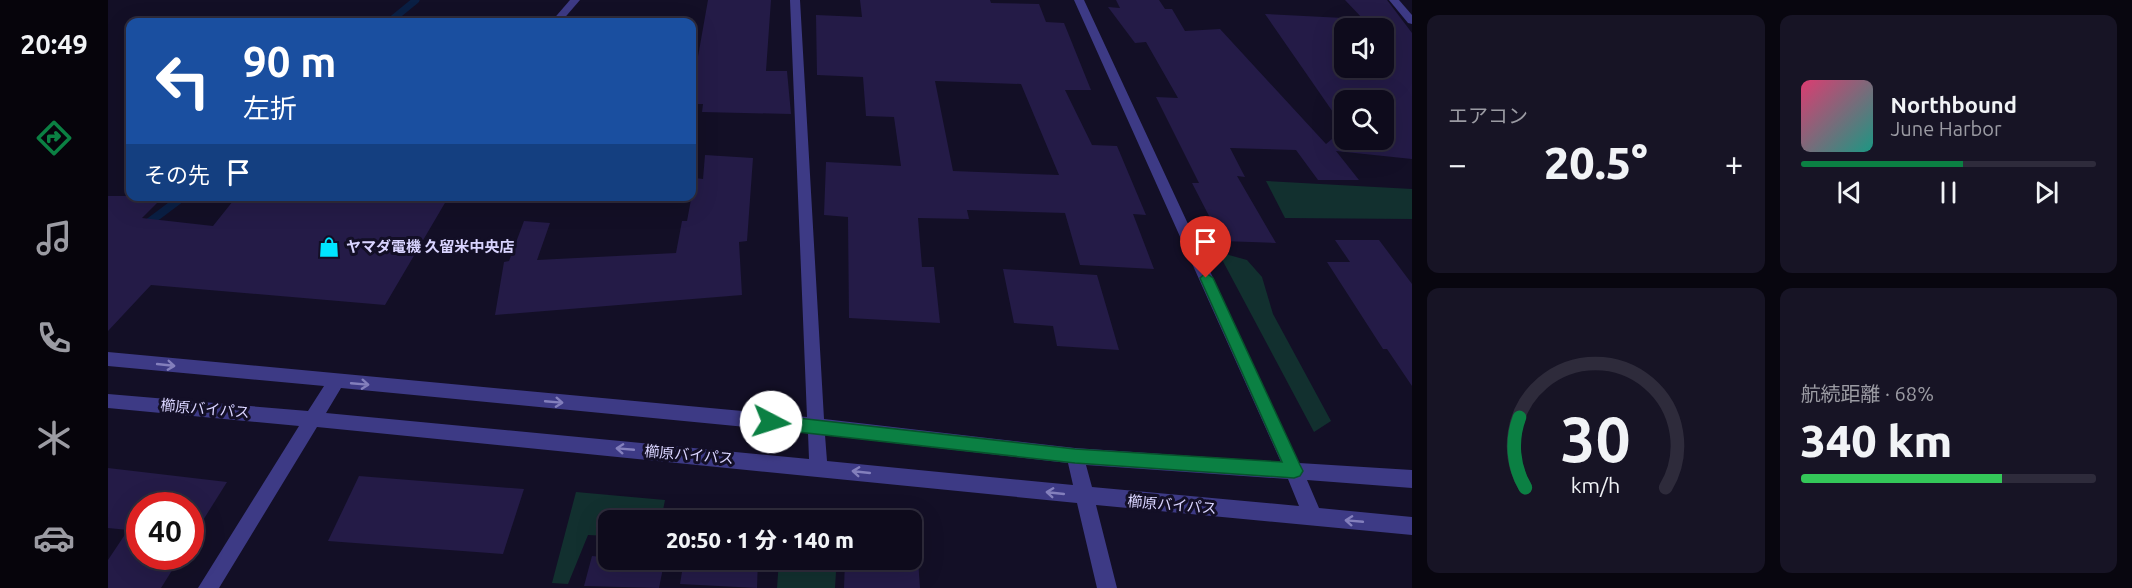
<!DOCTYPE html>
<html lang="ja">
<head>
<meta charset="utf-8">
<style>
	body { margin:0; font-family:Ubuntu,"Noto Sans JP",sans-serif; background:#171425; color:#f1f3f6; height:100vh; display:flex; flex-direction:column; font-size:22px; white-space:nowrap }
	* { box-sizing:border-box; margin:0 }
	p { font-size:20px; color:#9b9ba3 }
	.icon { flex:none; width:33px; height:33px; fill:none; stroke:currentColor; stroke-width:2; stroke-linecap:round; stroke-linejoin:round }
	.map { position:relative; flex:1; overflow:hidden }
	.drawer { display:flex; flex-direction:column; gap:15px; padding:15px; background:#08060f; width:720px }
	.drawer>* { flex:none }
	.top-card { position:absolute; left:18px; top:18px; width:570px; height:183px; border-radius:12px; box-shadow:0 6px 24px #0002,0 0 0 2px #2e2b3b; background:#1a4fa0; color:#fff; overflow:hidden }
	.fabs { position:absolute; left:1226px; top:18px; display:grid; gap:12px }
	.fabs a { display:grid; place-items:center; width:60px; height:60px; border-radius:12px; background:#0e0b1c; box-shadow:0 6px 24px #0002,0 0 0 2px #2e2b3b; font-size:30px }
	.speed { position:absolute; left:18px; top:492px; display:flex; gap:12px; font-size:30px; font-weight:700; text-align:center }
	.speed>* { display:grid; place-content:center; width:78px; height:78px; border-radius:50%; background:#0e0b1c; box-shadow:0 6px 24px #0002,0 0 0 2px #2e2b3b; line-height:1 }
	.speed .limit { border:9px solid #d22; background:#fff; color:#111 }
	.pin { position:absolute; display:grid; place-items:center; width:51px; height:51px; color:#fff; margin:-62px -26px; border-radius:50% 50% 50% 0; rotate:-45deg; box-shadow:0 0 6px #0007 }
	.pin .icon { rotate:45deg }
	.me { position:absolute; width:66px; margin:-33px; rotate:95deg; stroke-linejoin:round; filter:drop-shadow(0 0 4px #0008) }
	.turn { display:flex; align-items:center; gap:21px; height:126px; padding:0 18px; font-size:27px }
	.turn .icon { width:78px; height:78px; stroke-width:2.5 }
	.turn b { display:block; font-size:42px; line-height:51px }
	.then { display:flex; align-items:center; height:57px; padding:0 18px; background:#0003; gap:12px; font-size:22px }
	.big { font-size:45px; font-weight:800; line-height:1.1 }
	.drawer .widget { flex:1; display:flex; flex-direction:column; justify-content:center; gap:9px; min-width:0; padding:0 21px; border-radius:12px; background:#171425 }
	.drawer .dial { align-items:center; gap:0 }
	.dial svg { height:156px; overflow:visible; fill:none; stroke:#2e2b3b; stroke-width:7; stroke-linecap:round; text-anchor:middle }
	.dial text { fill:#f1f3f6; stroke:none }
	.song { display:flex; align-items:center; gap:18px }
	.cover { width:72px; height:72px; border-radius:9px; background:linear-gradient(135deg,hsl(340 70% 55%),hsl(170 70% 35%)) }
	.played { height:6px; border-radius:3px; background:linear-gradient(90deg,#0b8043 55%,#2e2b3b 55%) }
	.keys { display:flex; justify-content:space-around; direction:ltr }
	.heat { display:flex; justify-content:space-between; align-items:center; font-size:33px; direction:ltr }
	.charge { height:9px; border-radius:4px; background:linear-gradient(90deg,#34c759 68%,#2e2b3b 0) }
	.drawer .tiles { flex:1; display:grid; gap:15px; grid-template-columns:repeat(2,1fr) }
	.trip { position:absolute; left:490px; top:510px; width:324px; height:60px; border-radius:12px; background:#0e0b1c; box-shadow:0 6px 24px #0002,0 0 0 2px #2e2b3b; font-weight:800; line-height:60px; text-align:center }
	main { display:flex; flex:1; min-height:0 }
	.dock { display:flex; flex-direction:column; width:108px; justify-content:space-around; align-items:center; background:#06040b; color:#9b9ba3 }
	.dock .icon { width:42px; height:42px }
	.dock .current { color:#0b8043 }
	.dock b { font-size:27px; color:#f1f3f6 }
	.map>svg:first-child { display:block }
	.green { fill:#12302f }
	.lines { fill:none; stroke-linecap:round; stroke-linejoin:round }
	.stream-far1 { stroke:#0a1f44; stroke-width:7 }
	.stream { stroke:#0a1f44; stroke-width:8 }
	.building { fill:#241b47; fill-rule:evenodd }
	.minor { fill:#3d3a85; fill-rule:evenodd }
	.oneway { stroke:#837fbc }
	.route { fill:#0b8043; stroke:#07532c; stroke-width:1.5 }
	.labels { text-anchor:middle; stroke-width:6; stroke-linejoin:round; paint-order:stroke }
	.poi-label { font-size:15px; font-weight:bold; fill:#d9d4ff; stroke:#130f26; text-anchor:start }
	.street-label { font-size:15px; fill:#d9d4ff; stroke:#130f26 }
</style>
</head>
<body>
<main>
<nav class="dock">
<b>20:49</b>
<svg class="icon current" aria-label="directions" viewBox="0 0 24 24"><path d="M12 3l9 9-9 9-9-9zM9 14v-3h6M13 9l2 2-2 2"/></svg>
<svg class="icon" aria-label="music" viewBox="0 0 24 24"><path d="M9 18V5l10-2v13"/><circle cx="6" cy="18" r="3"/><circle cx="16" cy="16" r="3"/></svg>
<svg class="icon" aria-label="phone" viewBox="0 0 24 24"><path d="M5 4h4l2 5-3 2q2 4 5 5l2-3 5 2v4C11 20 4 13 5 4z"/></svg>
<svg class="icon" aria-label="climate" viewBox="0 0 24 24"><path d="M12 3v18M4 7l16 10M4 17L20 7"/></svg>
<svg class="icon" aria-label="car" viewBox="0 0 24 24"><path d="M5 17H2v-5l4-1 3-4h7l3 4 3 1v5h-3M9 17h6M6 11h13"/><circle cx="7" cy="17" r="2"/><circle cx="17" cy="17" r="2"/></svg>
</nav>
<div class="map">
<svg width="1304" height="588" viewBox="0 0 1304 588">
	<rect width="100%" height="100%" fill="#130f26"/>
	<g class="green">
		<polygon points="1158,181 1304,189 1304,219 1177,218"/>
		<polygon points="1110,252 1139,260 1154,277 1165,314 1223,421 1206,432"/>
		<polygon points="468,492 557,500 553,520 501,520 501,536 480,535 460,584 444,583"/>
		<polygon points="671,560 759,560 759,563 728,572 727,588 669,588"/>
	</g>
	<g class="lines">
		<polyline class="stream-far1" points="281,22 308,0"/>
		<polyline class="stream" points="36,226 76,196"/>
	</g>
	<g class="building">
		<polygon points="600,0 663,0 658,71 679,71 683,114 594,112 595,104 584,104 584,79 586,79"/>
		<path d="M752,0H882L883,3L931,4L938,22L956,23L983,90H957L984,145L1009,146L1038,215L1025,214L1046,269L972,265L957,213L859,210L861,219L810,218L814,267H826L832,323L741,318L740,217L716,215L718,162L793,166L786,117L758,116L755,77L709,75L708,15L754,17ZM827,81L913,84L951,175L845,171Z"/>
		<path d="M1008,0H1051L1057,9H1064L1077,31L1112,29L1218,144L1236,129V140H1275V100H1236V128L1157,14L1255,19L1237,0H1279L1304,33V159L1228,151L1251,180H1210L1188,150L1122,148L1137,177L1129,176L1168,243L1114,241L1084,183H1091L1048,97L1070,98L1038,42L1027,43L1000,7L1012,8ZM1236,28H1275V68H1236Z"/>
		<polygon points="597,155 645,158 639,241 631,242 634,295 387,315 396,262 401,261 416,221 442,223 429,260 568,253 574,221 579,221 587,178 595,179"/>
		<polygon points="0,196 56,196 34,218 105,226 129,196 341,196 277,305 43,285 0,331"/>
		<polygon points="1227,240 1271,240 1304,284 1304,386 1279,349 1275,349 1219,262 1242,262"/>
		<polygon points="895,269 989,275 1011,350 949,346 945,326 906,323"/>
		<polygon points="0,468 119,482 82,541 82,506 32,506 32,556 73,556 53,588 0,588 0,560 20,530 0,528"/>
		<polygon points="251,476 416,489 395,554 220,541"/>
		<polygon points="583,511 639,516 638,520 582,520"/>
		<polygon points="484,556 556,563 551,588 476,586"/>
		<polygon points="576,560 650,560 649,588 572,584"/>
		<polygon points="737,560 810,560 812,588 736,588"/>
	</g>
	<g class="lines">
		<g class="minor">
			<polygon points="462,0 472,0 453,22 443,22"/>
			<path d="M682,0H692L716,419L967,448L1173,462L966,0H976L1191,463L1304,470V488L1199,480L1211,508L1304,517V535L988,505L1009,588H989L969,503L209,427L111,588H90L191,426L0,408V394L200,411L216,386L0,366V352L699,417ZM233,388L700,433L701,459L218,413ZM717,435L960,463L965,485L719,461ZM978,465L1180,479L1191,506L984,487Z"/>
			<polygon points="1281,0 1291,0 1304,15 1304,24 1300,23"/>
		</g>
	</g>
	<defs><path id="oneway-shaft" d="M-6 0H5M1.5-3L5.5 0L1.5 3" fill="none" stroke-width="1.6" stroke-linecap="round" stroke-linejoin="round" transform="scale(1.5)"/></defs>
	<g class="oneway">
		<use href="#oneway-shaft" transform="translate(58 365) rotate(6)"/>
		<use href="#oneway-shaft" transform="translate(252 384) rotate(5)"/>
		<use href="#oneway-shaft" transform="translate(446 402) rotate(5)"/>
		<use href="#oneway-shaft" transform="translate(517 449) rotate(-175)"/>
		<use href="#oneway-shaft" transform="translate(753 472) rotate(-174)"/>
		<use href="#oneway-shaft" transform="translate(947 493) rotate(-174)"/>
		<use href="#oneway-shaft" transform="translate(1246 521) rotate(-175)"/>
	</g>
	<polygon class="route" points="1098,273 1105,278 1192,465 1195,471 1192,476 1186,478 967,463 663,429 657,427 655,422 657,417 663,415 967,449 1174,462 1092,278"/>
	<defs>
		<g id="shop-bare" transform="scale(1.62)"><path d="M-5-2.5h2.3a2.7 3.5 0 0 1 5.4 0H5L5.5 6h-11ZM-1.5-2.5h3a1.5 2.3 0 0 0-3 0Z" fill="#00e5ff" stroke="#130f26" stroke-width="2.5" paint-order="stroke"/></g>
	</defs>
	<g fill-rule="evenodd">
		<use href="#shop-bare" x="221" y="247"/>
	</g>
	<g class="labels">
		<g class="poi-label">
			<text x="238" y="252">ヤマダ電機 久留米中央店</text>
		</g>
		<g class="street-label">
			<text transform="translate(97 409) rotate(5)" y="5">櫛原バイパス</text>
			<text transform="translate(581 455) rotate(5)" y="5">櫛原バイパス</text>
			<text transform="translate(1064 505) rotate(5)" y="5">櫛原バイパス</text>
		</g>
	</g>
</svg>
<div class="fabs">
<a><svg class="icon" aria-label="sound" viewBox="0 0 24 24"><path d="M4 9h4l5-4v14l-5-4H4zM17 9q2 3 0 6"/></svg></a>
<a><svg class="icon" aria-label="search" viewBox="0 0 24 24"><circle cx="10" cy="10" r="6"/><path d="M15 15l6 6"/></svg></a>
</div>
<div class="speed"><div class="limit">40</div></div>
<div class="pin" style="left:1098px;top:278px;background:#d93025"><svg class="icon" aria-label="arrive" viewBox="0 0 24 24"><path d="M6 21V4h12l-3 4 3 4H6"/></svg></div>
<svg class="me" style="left:663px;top:422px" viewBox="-20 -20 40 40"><circle r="19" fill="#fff"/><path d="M0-13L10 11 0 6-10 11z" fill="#0b8043"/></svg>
<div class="trip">20:50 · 1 分 · 140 m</div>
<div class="top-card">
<div class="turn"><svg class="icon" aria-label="left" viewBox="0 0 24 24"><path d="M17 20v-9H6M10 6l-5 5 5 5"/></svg><div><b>90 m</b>左折</div></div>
<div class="then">その先<svg class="icon" aria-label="arrive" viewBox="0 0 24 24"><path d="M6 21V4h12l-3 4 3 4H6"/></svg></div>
</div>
</div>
<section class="drawer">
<div class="tiles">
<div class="widget"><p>エアコン</p>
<div class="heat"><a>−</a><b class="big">20.5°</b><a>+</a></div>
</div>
<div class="widget">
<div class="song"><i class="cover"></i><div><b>Northbound</b><p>June Harbor</p></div></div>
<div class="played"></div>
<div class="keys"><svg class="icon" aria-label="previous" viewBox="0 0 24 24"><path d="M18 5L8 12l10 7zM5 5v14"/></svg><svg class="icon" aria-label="pause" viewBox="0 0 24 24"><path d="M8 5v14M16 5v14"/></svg><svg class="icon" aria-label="next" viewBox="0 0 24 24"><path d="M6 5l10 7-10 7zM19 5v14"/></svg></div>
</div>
<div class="widget dial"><svg viewBox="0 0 100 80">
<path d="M14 69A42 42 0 1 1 86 69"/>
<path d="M14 69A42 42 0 0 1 11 33" stroke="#0b8043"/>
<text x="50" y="56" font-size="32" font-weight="700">30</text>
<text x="50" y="72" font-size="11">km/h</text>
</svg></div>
<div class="widget"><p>航続距離 · 68%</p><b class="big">340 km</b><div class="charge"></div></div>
</div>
</section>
</main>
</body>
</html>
